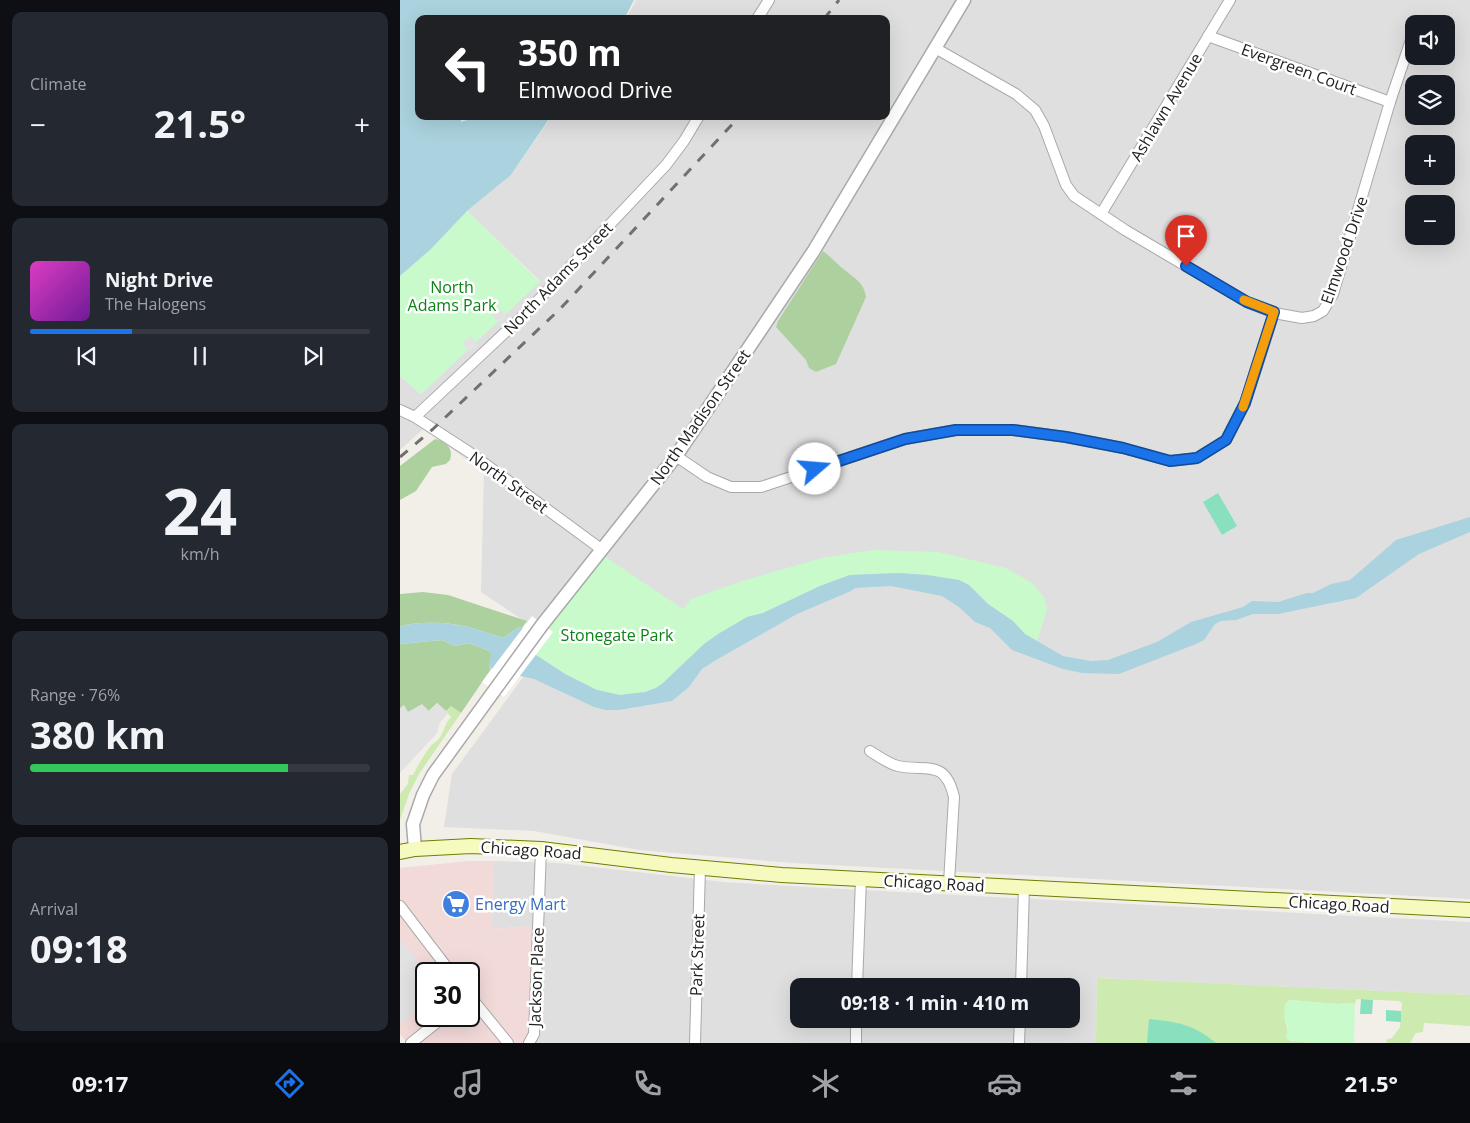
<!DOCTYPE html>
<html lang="en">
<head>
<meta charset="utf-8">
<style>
	body { margin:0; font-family:"Open Sans",sans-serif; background:#242831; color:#f1f3f6; height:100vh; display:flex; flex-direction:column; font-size:19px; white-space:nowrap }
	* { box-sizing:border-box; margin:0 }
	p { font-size:16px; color:#9ea1a6 }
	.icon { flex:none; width:28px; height:28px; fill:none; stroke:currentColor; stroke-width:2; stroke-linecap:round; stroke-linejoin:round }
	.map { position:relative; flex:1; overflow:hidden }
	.details { display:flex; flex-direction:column; gap:12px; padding:12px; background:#0d0f14; width:400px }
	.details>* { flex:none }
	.hud { position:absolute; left:15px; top:15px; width:475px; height:105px; border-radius:10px; box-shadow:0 5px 20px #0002; background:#202124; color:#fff; overflow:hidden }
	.buttons { position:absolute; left:1005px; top:15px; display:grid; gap:10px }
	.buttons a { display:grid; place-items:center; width:50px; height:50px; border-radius:10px; background:#171b24; box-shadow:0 5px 20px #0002; font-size:25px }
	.speed { position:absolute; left:15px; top:962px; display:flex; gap:10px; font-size:25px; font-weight:700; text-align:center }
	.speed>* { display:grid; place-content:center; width:65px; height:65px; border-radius:50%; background:#171b24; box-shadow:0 5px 20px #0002; line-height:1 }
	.speed .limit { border:2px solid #111; border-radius:8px; background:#fff; color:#111 }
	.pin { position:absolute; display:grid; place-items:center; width:42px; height:42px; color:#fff; margin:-51px -21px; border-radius:50% 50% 50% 0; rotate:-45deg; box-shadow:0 0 5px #0007 }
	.pin .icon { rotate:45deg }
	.me { position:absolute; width:55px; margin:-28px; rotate:72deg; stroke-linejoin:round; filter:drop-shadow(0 0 4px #0008) }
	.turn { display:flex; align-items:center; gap:18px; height:105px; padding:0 20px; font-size:22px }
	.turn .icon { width:65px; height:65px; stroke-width:2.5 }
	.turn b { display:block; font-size:35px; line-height:42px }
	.big { font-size:38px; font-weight:700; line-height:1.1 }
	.details .widget { flex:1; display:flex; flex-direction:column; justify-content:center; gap:8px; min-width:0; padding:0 18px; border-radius:10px; background:#242831 }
	.details .dial { align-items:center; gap:0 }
	.dial b { font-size:65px; line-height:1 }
	.song { display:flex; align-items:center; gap:15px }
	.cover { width:60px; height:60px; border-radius:8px; background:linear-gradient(135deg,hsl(310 70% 55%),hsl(280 70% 35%)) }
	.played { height:5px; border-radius:2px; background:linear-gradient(90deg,#1a73e8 30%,#363941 30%) }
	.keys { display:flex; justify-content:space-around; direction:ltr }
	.heat { display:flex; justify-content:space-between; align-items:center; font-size:28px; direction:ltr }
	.charge { height:8px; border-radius:4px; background:linear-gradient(90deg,#34c759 76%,#363941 0) }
	.trip { position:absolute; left:390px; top:978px; width:290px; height:50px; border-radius:10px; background:#171b24; box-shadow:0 5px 20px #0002; font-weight:700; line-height:50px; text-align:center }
	.tabs { display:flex; height:80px; justify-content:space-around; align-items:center; background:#090b0e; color:#9ea1a6 }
	.tabs .icon { width:35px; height:35px }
	.tabs .selected { color:#1a73e8 }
	.tabs b { font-size:22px; color:#f1f3f6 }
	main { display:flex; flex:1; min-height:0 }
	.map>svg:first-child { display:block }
	.residential { fill:#e0dfdf; fill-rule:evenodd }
	.commercial { fill:#f2dad9; fill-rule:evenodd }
	.grass { fill:#cdebb0 }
	.forest { fill:#add19e }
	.park { fill:#c8facc }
	.pitch { fill:#88e0be }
	.parking { fill:#e2e2e2 }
	.water { fill:#aad3df }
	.pier { fill:#fff }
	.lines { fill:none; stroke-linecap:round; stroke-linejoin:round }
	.minor-casing { stroke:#a9a9a9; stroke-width:12 }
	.tertiary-casing { stroke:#a9a9a9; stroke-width:15 }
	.secondary-casing { stroke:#707d05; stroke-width:16 }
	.minor { stroke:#fff; stroke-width:10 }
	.tertiary { stroke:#fff; stroke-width:12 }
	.secondary { stroke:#f7fabf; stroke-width:14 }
	.rail { stroke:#707070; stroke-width:3; stroke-dasharray:10 10; stroke-linecap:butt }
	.route-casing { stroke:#114b97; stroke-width:12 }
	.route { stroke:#1a73e8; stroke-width:9 }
	.slow { stroke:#f59e0b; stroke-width:9 }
	.labels { text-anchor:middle; stroke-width:5; stroke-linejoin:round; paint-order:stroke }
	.street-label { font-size:16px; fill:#222; stroke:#fff }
	.park-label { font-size:16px; fill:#0c8416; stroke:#fff }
	.shop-label { font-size:16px; fill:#366cbe; stroke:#fff; text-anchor:start }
</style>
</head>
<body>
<main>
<section class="details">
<div class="widget"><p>Climate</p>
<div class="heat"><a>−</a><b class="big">21.5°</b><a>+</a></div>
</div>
<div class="widget">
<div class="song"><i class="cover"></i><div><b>Night Drive</b><p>The Halogens</p></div></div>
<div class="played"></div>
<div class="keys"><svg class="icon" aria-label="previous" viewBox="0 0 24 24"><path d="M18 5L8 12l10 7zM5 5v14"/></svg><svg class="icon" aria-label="pause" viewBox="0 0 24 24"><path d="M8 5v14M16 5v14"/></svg><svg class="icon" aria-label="next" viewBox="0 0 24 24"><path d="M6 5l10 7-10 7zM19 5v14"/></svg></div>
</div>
<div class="widget dial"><b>24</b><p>km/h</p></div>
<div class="widget"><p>Range · 76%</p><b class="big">380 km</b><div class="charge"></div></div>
<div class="widget"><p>Arrival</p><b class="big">09:18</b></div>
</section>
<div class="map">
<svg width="1070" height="1043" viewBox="0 0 1070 1043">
	<rect width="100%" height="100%" fill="#f2efe9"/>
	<g class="residential">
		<path d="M236,0H1070V899L393,863L239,850L134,831L44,827L52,774L151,639L81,592L84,471L23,429L0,450V376L21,394L140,281L67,211L111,175L152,116H486V19H226ZM1014,24H1046V56H1014ZM1014,84H1046V116H1014ZM1014,144H1046V176H1014ZM1014,204H1046V236H1014Z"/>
		<path d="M93,861L159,863L324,882L425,888L1070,922V995L697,978L696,1043H130L134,926L92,929ZM399,986H671V1019H399Z"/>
	</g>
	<path class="commercial" d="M68,861H93L92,929L134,926L130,1043H7L0,1034V868ZM26,974H69V1016H26Z"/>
	<g class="grass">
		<path d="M51,706L61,713L19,774L9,794L0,820V794L8,784L9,775H13C18,765 23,756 30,747C32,743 37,742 39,739C44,732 45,723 51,717L46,711Z"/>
		<path d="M697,978L1070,995V1026L1024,1023L1023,1032L1016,1033L1010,1043H986L987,1039L992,1038L1000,1027L1002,1003L999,1001L957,999L955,1003L937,1004L889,1000L885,1021C888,1028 887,1034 890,1041L914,1043H696Z"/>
	</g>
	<g class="forest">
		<path d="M423,251C430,256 435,262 441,267C452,277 464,281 466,297L436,364L416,372L409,368L406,360L376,327L378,321Z"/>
		<path d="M35,439C46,441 54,449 50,460L46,464L32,467L16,491L0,500V466Z"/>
		<path d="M23,592L48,595L127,621L122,628L119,627L103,638C73,628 55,621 23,623C15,623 8,624 0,627V594Z"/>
		<polygon points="42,640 55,646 68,643 87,650 92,654 89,667 91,669 61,713 51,706 46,711 37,703 29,711 17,708 8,712 0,708 0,644"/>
	</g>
	<g class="park">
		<polygon points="67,211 140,282 21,394 0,376 0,276 31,249"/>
		<polygon points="473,550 538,552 606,568 632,583 644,597 647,610 637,641 625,634 613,621 588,604 569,585 559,580 527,575 499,573 450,575 420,586 363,613 347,617 278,668 263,683 256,688 245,692 220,695 197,690 165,674 133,653 132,647 201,554 283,609 291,599 339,582 422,558"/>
		<polygon points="889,1000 937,1004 955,1003 954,1043 914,1043 888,1040 886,1038 888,1027 884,1017 885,1004"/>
	</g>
	<g class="pitch">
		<polygon points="818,493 837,526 822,535 803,502"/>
		<polygon points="961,999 973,1000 972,1014 960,1014"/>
		<polygon points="986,1010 1001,1011 1001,1022 986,1021"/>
		<path d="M749,1019C777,1022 793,1024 816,1043H747Z"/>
	</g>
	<g class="parking">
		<polygon points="99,309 108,317 100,324 92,315"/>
		<polygon points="71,336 78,345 70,352 62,344"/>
		<polygon points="37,703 48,713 39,724 37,733 0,773 0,708 4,705 8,712 22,704 29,711"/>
		<polygon points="0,939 29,974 26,974 26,991 17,998 24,1006 3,1023 0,1019"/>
	</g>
	<g class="water">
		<polygon points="0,0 234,0 224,19 19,19 19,116 62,116 61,122 79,116 151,116 111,175 67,211 31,249 0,276"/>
		<path d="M1070,517V532L1019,554L956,598L878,614H853L836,620L821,621L815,624L804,640L796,644L719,674L682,673L663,669L612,650L590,628L575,622L559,607L542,596L491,586L455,588L451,591L397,614L316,660L302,669L289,687L272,701L219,710H206L194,707L134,679L94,670L89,667L91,654L87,650L68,643L55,646L42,640L0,644V627C8,624 15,623 23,623C55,621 73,628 103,638L119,627L122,628L132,636L133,653L165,674L197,690L220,695L245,692L256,688L263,683L304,644L318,634L347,617L363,613L420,586L450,575L499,573L527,575L559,580L569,585L588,604L613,621L625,634L663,656L691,661L708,660L757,642L791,622L843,607L852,601L878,602L907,593H913L931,584L950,580L996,540Z"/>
	</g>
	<polygon class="pier" points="132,616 153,632 104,697 82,682"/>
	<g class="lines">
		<g class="minor-casing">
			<g id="minor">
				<polyline points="357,19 369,0"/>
				<polyline points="1016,24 1017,23"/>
				<polyline points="808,36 990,102"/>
				<polyline points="535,48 616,94 635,110 644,126 666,185 674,196 725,230 847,302 874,313 902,318 914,316 923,311 933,294 990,102 1014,31"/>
				<polyline points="701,214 830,0"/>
				<polyline points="0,410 15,417 69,452 201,549"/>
				<polyline points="15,417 129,310 266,165 284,141 299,116"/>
				<polyline points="276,456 307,477 331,487 361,487 505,439 556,430 613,430 666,437 723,448 770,461 797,458 826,440 845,403 874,313"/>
				<path d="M470,751C478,756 489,764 498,766C526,772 545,758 554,797L549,883"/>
				<polyline points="0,906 52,974"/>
				<polyline points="457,986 461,879"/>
				<polyline points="621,986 624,887"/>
				<polyline points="69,995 108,1043"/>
				<polyline points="11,1043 45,1016"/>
				<polyline points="129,1043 134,1034 141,849"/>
				<polyline points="295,1043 300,868"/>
				<polyline points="456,1043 456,1019"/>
				<polyline points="619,1043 620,1019"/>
			</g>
		</g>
		<g class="tertiary-casing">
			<polyline id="tertiary" points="15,849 13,824 23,795 33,775 142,625 276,456 413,252 564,0"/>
		</g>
		<g class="secondary-casing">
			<polyline id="secondary" points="0,852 15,849 71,846 141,849 271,865 382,875 1070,910"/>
		</g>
		<use href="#minor" class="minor"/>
		<use href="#tertiary" class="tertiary"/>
		<use href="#secondary" class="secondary"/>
		<g class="rail">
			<polyline points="424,19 439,0"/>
			<polyline points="0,457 33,429 161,308 340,116"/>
		</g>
	</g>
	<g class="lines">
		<g class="route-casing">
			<polyline id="route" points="415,469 505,439 556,430 613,430 666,437 723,448 770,461 797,458 826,440 845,403 874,312 847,302 786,266"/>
		</g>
		<use href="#route" class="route"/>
		<polyline class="slow" points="843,407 874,312 844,300"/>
	</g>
	<defs>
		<g id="supermarket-disc" transform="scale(1.4375)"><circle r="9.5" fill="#3f7fe0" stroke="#fff"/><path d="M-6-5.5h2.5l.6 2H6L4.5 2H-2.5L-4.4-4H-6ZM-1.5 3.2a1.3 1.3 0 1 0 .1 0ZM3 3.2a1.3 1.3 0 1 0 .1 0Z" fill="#fff"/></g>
	</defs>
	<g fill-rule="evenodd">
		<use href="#supermarket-disc" x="56" y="904"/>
	</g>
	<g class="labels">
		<g class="street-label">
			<text transform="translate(899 69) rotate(20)" y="6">Evergreen Court</text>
			<text transform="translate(766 107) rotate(-59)" y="6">Ashlawn Avenue</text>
			<text transform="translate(944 250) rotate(-71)" y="6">Elmwood Drive</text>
			<text transform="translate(158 278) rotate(-46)" y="6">North Adams Street</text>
			<text transform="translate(300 417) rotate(-55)" y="6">North Madison Street</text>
			<text transform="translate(109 482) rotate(36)" y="6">North Street</text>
			<text transform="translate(131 850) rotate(4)" y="6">Chicago Road</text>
			<text transform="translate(534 883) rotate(3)" y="6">Chicago Road</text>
			<text transform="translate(939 904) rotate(3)" y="6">Chicago Road</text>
			<text transform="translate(297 955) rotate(-88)" y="6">Park Street</text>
			<text transform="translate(136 977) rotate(-88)" y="6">Jackson Place</text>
		</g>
		<g class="park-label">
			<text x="52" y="293">North<tspan x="52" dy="18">Adams Park</tspan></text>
			<text x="217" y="641">Stonegate Park</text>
		</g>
		<g class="shop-label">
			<text x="75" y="910">Energy Mart</text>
		</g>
	</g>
</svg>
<div class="buttons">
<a><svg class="icon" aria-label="sound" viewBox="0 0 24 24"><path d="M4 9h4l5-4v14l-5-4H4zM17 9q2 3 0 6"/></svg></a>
<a><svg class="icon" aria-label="layers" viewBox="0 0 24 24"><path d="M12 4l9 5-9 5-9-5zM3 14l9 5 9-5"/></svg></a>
<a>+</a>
<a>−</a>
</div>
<div class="speed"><div class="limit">30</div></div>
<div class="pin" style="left:786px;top:266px;background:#d93025"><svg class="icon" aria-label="arrive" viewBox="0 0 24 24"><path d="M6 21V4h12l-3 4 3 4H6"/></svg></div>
<svg class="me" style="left:415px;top:469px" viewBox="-20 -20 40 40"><circle r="19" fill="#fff"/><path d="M0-13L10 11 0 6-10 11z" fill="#1a73e8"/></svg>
<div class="trip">09:18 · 1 min · 410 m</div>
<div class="hud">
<div class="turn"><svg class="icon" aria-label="left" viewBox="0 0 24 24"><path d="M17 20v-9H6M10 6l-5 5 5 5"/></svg><div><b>350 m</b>Elmwood Drive</div></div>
</div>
</div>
</main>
<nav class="tabs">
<b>09:17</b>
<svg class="icon selected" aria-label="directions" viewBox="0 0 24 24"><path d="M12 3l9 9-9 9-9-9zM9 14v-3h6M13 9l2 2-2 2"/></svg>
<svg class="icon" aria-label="music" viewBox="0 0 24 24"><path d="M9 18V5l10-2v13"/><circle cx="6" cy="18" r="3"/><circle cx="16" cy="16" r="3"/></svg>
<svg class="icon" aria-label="phone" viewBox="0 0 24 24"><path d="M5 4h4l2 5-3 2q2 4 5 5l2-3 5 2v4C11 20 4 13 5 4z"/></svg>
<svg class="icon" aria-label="climate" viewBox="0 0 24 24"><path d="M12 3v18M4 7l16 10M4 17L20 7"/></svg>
<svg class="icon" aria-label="car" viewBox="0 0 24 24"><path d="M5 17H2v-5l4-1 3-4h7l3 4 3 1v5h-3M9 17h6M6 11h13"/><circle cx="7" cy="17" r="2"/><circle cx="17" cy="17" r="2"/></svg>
<svg class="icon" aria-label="filters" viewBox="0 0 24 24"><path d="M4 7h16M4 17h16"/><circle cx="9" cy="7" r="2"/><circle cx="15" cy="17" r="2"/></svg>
<b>21.5°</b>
</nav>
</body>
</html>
